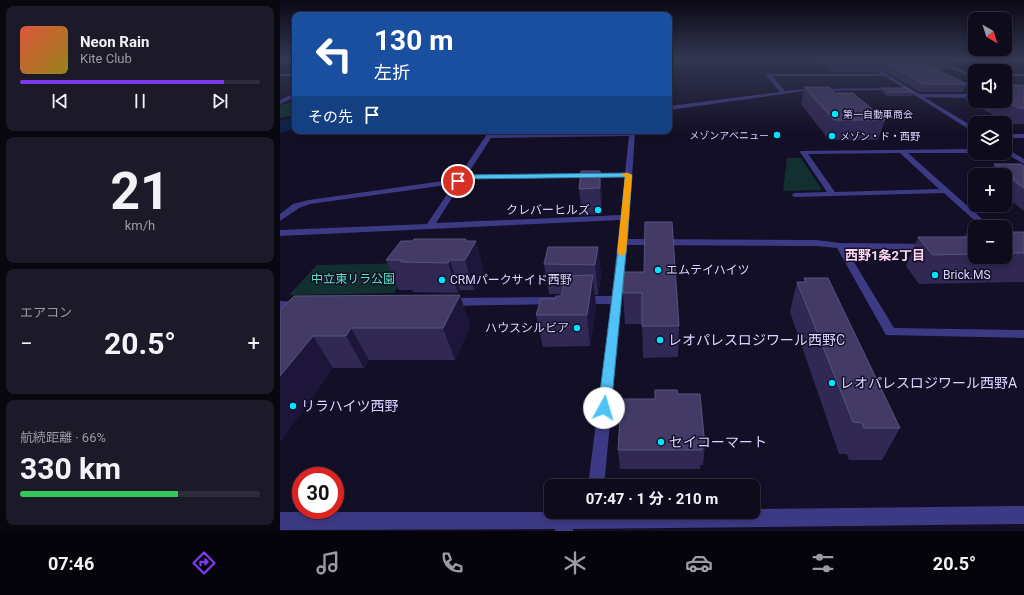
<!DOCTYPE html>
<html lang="ja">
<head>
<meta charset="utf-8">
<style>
	body { margin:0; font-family:Roboto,"Noto Sans JP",sans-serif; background:#1c1929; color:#f1f3f6; height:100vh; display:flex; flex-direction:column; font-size:15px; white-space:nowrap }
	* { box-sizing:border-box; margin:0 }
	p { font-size:13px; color:#9b9ba3 }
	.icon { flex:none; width:22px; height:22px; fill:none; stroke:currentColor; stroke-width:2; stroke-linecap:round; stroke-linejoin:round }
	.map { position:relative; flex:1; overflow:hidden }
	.drawer { display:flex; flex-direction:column; gap:6px; padding:6px; background:#08060f; width:280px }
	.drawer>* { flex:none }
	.top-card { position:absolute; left:12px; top:12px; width:380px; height:122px; border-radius:8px; box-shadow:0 2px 6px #0003,0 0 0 1px #2e2b3b; background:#1a4fa0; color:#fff; overflow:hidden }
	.needle { width:26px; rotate:141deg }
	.fabs { position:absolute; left:688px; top:12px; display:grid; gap:8px }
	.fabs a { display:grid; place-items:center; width:44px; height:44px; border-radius:8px; background:#0e0b1c; box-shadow:0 2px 6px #0003,0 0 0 1px #2e2b3b; font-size:20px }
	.speed { position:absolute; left:12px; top:467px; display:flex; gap:8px; font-size:20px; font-weight:700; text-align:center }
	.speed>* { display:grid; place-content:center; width:52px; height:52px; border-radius:50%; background:#0e0b1c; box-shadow:0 2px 6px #0003,0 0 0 1px #2e2b3b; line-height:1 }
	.speed .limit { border:6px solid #d22; background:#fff; color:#111 }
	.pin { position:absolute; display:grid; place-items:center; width:34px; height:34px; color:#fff; margin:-17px; border:2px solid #fff; border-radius:50%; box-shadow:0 1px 4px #0007 }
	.me { position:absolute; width:44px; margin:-22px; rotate:6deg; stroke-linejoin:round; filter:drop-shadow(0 0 3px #0008) }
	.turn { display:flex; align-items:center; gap:14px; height:84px; padding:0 16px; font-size:18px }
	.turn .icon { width:52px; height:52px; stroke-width:2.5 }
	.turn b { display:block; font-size:28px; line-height:34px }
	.then { display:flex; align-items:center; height:38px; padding:0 16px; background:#0003; gap:8px; font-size:15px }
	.big { font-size:30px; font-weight:700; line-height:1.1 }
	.drawer .card { flex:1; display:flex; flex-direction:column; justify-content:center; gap:6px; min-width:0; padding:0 14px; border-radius:8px; background:#1c1929 }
	.drawer .dial { align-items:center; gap:0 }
	.dial b { font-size:52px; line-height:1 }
	.song { display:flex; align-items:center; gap:12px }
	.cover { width:48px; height:48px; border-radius:6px; background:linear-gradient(135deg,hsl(10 70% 55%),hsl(50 70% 35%)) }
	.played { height:4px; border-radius:2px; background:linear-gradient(90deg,#7c3aed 85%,#2e2b3b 85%) }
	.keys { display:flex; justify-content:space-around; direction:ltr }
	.heat { display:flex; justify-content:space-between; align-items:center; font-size:22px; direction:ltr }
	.charge { height:6px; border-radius:3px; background:linear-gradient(90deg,#34c759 66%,#2e2b3b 0) }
	.trip { position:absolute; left:264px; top:479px; width:216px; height:40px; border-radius:8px; background:#0e0b1c; box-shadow:0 2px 6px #0003,0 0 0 1px #2e2b3b; font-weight:700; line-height:40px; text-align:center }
	.tabs { display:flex; height:64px; justify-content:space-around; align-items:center; background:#06040b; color:#9b9ba3 }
	.tabs .icon { width:28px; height:28px }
	.tabs .active { color:#7c3aed }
	.tabs b { font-size:18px; color:#f1f3f6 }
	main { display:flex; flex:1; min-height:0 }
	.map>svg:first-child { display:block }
	.green { fill:#12302f }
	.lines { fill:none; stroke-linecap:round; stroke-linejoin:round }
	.river { fill:#0c2248; fill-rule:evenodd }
	.minor { fill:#3d3a85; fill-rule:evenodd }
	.tertiary { fill:#3d3a85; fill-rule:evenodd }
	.secondary { fill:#6f6bff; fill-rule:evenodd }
	.primary { fill:#c25bff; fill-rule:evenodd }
	.wall { fill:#312854 }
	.shaded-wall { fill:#1d163a }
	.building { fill:#433a66; stroke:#5a527e }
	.route { fill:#4fc3f7; stroke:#337fa1 }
	.slow { fill:#f59e0b }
	.poi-dot { fill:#00e5ff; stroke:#130f26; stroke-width:1.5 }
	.labels { text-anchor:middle; stroke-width:3; stroke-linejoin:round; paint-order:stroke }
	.far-poi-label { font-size:10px; fill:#d9d4ff; stroke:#130f26; text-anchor:start }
	.poi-label { font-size:12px; fill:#d9d4ff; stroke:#130f26; text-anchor:start }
	.park-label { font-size:12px; fill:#5fe0c0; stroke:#130f26 }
	.neighbourhood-label { font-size:13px; font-weight:bold; fill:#ffd6f0; stroke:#130f26 }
	.near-poi-label { font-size:14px; fill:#d9d4ff; stroke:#130f26; text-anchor:start }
</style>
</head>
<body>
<main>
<section class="drawer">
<div class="card">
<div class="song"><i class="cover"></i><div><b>Neon Rain</b><p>Kite Club</p></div></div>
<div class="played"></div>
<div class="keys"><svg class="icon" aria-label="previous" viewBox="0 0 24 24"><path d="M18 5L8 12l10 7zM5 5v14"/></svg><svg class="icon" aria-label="pause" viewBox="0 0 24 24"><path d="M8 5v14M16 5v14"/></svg><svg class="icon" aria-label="next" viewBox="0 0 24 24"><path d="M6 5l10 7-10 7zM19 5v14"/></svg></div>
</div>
<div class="card dial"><b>21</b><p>km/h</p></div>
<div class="card"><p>エアコン</p>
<div class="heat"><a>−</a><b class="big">20.5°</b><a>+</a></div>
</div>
<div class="card"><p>航続距離 · 66%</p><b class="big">330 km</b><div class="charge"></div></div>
</section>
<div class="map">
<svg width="744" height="531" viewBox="0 0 744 531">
	<rect width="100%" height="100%" fill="#130f26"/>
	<g class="green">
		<polygon points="15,102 15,115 0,118 0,105"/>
		<polygon points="507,158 521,158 542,190 503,191"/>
		<polygon points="134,263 114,293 9,295 37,265"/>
	</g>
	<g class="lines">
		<polygon class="river" points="15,117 15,129 0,133 0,121"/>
		<g class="minor">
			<polygon points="10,59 15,59 0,65 0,63"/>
			<polygon points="659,60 695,76 695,79 658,62"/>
			<rect x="0" y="74" width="15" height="2"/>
			<polygon points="488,74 606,74 608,75 606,76 492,76 505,91 524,89 614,88 616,89 614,90 524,91 389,110 389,106 500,92 486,75"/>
			<rect x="725" y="74" width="19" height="2"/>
			<polygon points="15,93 15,97 0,104 0,100"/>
			<polygon points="639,94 695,94 695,98 637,97"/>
			<path d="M209,131H215L213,134L355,131L348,239L536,240L560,243L650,244L652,246L650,248L647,249H566L614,328L744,330V338L606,335L557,248L536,246L347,245L324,486H308L331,304H302L298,303L296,300L298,297L302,296H332L340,220L0,236V230L147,224L174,184L30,204L19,208L0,221V214L13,204L29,200L177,179ZM349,136L345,173L187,175L211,138ZM345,177L341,215L156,223L184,179Z"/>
			<rect x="725" y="134" width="19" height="4"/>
			<path d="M695,149V153H628L711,227H702L664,193L515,197L511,195L515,193L547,192L520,152L521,151ZM620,153L659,189L555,192L528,154Z"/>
			<polygon points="274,297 278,298 280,301 278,304 168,306 164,305 162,302 164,299 168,298"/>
			<polygon points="0,301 22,302 24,305 22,308 0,309"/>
			<polygon points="744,506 744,524 293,529 293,531 275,531 275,529 0,530 0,512 473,512 473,509"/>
		</g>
		<g class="tertiary">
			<polygon points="585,61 695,128 695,133 584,63"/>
			<polygon points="725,148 744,159 744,164 725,153"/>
		</g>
		<polygon class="secondary" points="521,59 553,59 551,60"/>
		<polygon class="primary" points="655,59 744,59 744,61 656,61"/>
	</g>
	<g class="wall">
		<polygon points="539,59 667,59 673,62 670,69 657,69 687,84 683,92 640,92 597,67 596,72 553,72 538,61"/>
		<polygon points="691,85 695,85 695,101 725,101 744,85 744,124 731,124 685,100"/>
		<polygon points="524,87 555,93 605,120 598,140 549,140 521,104"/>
		<polygon points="602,88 634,92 633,96 607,96 601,92"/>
		<polygon points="714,164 744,166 744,211 725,196 725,175 709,175"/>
		<polygon points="320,171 322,196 322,214 302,215 299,189"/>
		<polygon points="725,230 730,232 744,232 744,282 639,284 626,266 638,237 684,237 687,233 695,233 695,257 725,257"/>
		<polygon points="186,241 204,270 194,290 180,290 178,293 133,292 132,290 119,290 106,260"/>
		<polygon points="318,247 321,276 318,295 315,295 316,306 310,346 263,347 256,315 275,299 281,296 281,294 269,294 264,264"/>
		<polygon points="344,272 399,326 398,357 363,358 362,324 345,324 343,293"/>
		<polygon points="524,278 620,428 602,460 569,460 567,454 559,454 510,312 517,282 524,282"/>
		<polygon points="180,295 190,326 175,360 89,360 84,368 53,368 0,442 0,310"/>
		<polygon points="398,394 425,446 423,465 420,465 420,469 340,469 338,450 375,399"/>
	</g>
	<g class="shaded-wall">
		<polygon points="320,171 322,196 322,214 320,188"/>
		<polygon points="186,239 189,252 196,241 204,270 194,290 185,260 185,241"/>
		<polygon points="318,247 321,276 318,295 315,265"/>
		<polygon points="170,260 180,290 178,293 168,263"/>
		<polygon points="313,275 316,306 310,346 307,315"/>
		<polygon points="180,295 190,326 175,360 163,328"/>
		<polygon points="71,328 89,360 84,368 66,336"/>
		<polygon points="33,336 53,368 0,442 0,376"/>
	</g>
	<g class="building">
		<polygon points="599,59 667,59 673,62 642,62 687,84 643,84"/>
		<polygon points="725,85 744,85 744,108 739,108 724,101 725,101"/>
		<polygon points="524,87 549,87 555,93 573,93 605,120 554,120"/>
		<polygon points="602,88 627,88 634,92 608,92"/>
		<polygon points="714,164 741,164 744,166 744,188 731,179 735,179"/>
		<polygon points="301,171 320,171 320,188 299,189"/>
		<polygon points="365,222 392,222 399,326 362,326 362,293 343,293 344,272 364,272"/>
		<polygon points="725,230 727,230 730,232 744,232 744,253 725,253"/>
		<polygon points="687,233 695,233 695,254 653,255 638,237 691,237"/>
		<polygon points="134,239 186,239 185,241 196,241 185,260 170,260 168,263 121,262 122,260 106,260 121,241 132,241"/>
		<polygon points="268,247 318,247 315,265 264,264"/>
		<polygon points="313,275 307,315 256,315 261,299 275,299 276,296 281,296 286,276"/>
		<polygon points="524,278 548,278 620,428 584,428 582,423 573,422 517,282 526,282"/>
		<polygon points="180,295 163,328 71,328 66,336 33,336 0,376 0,310 14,296"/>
		<polygon points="375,390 397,390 398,394 420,394 425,446 422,446 422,450 338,450 341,399 375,399"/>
	</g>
	<linearGradient id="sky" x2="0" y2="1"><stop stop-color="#0a0815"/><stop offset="0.44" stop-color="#333752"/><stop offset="1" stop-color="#333752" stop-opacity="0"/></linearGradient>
	<rect width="744" height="133" fill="url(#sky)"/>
	<polygon class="route" points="348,173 352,175 347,242 331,408 329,412 324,414 320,412 318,408 339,242 345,177 183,179 178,183 175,181 181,175"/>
	<polygon class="slow" points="343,173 348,173 352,175 346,253 342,256 337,253 345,177 342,175"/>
	<g class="poi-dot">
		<circle cx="555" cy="114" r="4"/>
		<circle cx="497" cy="135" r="4"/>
		<circle cx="552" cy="136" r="4"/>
		<circle cx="318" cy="210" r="4"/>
		<circle cx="378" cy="270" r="4"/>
		<circle cx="655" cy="275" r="4"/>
		<circle cx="162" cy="280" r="4"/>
		<circle cx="297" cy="328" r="4"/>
		<circle cx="380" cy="340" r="4"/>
		<circle cx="552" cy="383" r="4"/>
		<circle cx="13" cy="406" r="4"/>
		<circle cx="381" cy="442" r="4"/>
	</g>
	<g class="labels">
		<g class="far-poi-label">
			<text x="563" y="118">第一自動車商会</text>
			<text x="489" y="139" text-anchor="end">メゾンアベニュー</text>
			<text x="560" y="140">メゾン・ド・西野</text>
		</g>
		<g class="poi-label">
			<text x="310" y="214" text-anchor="end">クレバーヒルズ</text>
			<text x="386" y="274">エムテイハイツ</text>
			<text x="663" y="279">Brick.MS</text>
			<text x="170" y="284">CRMパークサイド西野</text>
			<text x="289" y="332" text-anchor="end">ハウスシルビア</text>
		</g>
		<g class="park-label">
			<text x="73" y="283">中立東リラ公園</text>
		</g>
		<g class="neighbourhood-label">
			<text x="605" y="260">西野1条2丁目</text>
		</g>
		<g class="near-poi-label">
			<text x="388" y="345">レオパレスロジワール西野C</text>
			<text x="560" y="388">レオパレスロジワール西野A</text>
			<text x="21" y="411">リラハイツ西野</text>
			<text x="389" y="447">セイコーマート</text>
		</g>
	</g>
</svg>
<div class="fabs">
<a><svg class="needle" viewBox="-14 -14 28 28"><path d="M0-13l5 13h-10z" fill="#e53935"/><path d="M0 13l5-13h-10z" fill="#9b9ba3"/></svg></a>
<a><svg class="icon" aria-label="sound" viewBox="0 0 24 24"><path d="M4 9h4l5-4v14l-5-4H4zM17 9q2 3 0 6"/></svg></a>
<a><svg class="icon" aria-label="layers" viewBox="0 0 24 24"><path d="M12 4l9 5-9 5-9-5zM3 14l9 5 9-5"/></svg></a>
<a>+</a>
<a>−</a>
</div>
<div class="speed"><div class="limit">30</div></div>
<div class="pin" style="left:178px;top:181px;background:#d93025"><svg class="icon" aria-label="arrive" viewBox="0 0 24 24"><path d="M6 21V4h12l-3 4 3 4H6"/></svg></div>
<svg class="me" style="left:324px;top:408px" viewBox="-20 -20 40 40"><circle r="19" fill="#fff"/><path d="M0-13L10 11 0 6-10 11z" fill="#4fc3f7"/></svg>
<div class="trip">07:47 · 1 分 · 210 m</div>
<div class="top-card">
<div class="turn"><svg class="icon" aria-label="left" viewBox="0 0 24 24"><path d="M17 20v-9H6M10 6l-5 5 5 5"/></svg><div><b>130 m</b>左折</div></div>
<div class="then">その先<svg class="icon" aria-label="arrive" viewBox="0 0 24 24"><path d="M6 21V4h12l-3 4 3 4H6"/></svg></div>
</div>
</div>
</main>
<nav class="tabs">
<b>07:46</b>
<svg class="icon active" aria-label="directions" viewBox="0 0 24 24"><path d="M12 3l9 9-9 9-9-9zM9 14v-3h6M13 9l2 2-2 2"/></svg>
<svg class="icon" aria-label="music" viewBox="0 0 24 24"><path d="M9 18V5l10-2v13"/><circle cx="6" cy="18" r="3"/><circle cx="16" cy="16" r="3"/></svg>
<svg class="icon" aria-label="phone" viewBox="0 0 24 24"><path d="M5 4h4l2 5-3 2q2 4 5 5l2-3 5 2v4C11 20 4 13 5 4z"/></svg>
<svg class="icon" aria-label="climate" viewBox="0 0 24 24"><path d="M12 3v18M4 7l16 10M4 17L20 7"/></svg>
<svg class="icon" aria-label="car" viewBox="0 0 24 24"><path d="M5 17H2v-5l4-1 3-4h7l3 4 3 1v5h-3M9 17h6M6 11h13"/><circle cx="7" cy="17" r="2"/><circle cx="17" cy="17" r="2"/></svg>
<svg class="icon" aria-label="filters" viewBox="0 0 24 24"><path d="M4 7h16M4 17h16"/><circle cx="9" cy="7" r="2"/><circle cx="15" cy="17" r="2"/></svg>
<b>20.5°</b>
</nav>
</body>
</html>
